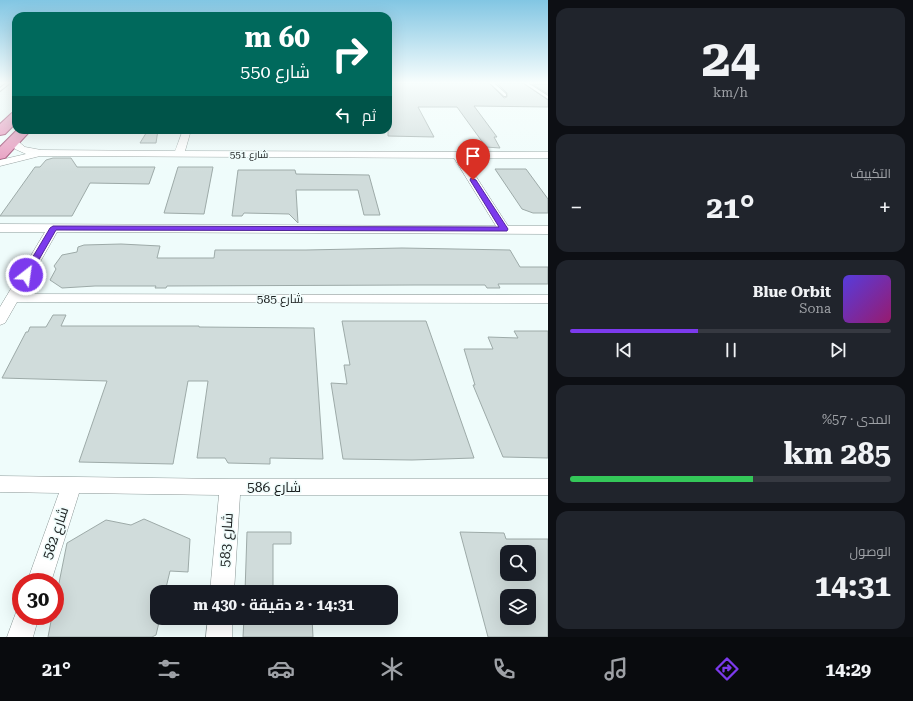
<!DOCTYPE html>
<html lang="ar">
<head>
<meta charset="utf-8">
<style>
	body { margin:0; font-family:"Roboto Serif",Cairo,serif; background:#20242c; color:#f1f3f6; direction:rtl; height:100vh; display:flex; flex-direction:column; font-size:15px; white-space:nowrap }
	* { box-sizing:border-box; margin:0 }
	p { font-size:13px; color:#9ea1a6 }
	.icon { flex:none; width:22px; height:22px; fill:none; stroke:currentColor; stroke-width:2; stroke-linecap:round; stroke-linejoin:round }
	.map { position:relative; flex:1; overflow:hidden; direction:ltr }
	.side { display:flex; flex-direction:column; gap:8px; padding:8px; background:#0d0f14; width:365px }
	.side>* { flex:none }
	.top-card { position:absolute; left:12px; top:12px; width:380px; height:122px; border-radius:12px; box-shadow:0 4px 16px #0002; direction:rtl; background:#00695c; color:#fff; overflow:hidden }
	.buttons { position:absolute; left:500px; top:545px; display:grid; gap:8px }
	.buttons a { display:grid; place-items:center; width:36px; height:36px; border-radius:8px; background:#171b24; box-shadow:0 4px 16px #0002; font-size:20px }
	.speed { position:absolute; left:12px; top:573px; display:flex; gap:8px; font-size:20px; font-weight:700; text-align:center }
	.speed>* { display:grid; place-content:center; width:52px; height:52px; border-radius:50%; background:#171b24; box-shadow:0 4px 16px #0002; line-height:1 }
	.speed .limit { border:6px solid #d22; background:#fff; color:#111 }
	.pin { position:absolute; display:grid; place-items:center; width:34px; height:34px; color:#fff; margin:-41px -17px; border-radius:50% 50% 50% 0; rotate:-45deg; box-shadow:0 0 4px #0007 }
	.pin .icon { rotate:45deg }
	.me { position:absolute; width:44px; margin:-22px; rotate:30deg; stroke-linejoin:round; filter:drop-shadow(0 0 3px #0008) }
	.turn { display:flex; align-items:center; gap:14px; height:84px; padding:0 16px; font-size:18px }
	.turn .icon { width:52px; height:52px; stroke-width:2.5 }
	.turn b { display:block; font-size:28px; line-height:34px }
	.then { display:flex; align-items:center; height:38px; padding:0 16px; background:#0003; gap:8px; font-size:15px }
	.big { font-size:30px; font-weight:700; line-height:1.1 }
	.side .card { flex:1; display:flex; flex-direction:column; justify-content:center; gap:6px; min-width:0; padding:0 14px; border-radius:12px; background:#20242c }
	.side .dial { align-items:center; gap:0 }
	.dial b { font-size:52px; line-height:1 }
	.song { display:flex; align-items:center; gap:12px }
	.cover { width:48px; height:48px; border-radius:6px; background:linear-gradient(135deg,hsl(250 70% 55%),hsl(320 70% 35%)) }
	.played { height:4px; border-radius:2px; background:linear-gradient(90deg,#7c3aed 40%,#363941 40%) }
	.keys { display:flex; justify-content:space-around; direction:ltr }
	.heat { display:flex; justify-content:space-between; align-items:center; font-size:22px; direction:ltr }
	.charge { height:6px; border-radius:3px; background:linear-gradient(90deg,#34c759 57%,#363941 0) }
	.trip { position:absolute; left:150px; top:585px; width:248px; height:40px; border-radius:12px; background:#171b24; box-shadow:0 4px 16px #0002; font-weight:700; line-height:40px; text-align:center; direction:rtl }
	.tabs { display:flex; height:64px; justify-content:space-around; align-items:center; background:#090b0e; color:#9ea1a6 }
	.tabs .icon { width:28px; height:28px }
	.tabs .selected { color:#7c3aed }
	.tabs b { font-size:18px; color:#f1f3f6 }
	main { display:flex; flex:1; min-height:0 }
	.map>svg:first-child { display:block }
	.building { fill:#d0dcdb; stroke:#9daaa8; fill-rule:evenodd }
	.lines { fill:none; stroke-linecap:round; stroke-linejoin:round }
	.service-casing { stroke:#8c9897; stroke-width:2 }
	.minor-casing { stroke:#8c9897; stroke-width:1 }
	.primary-casing { stroke:#953e67; stroke-width:2 }
	.service { fill:#fff; fill-rule:evenodd }
	.minor { fill:#fff; fill-rule:evenodd }
	.primary { fill:#e695bb; fill-rule:evenodd }
	.route { fill:#7c3aed; stroke:#51269a }
	.labels { text-anchor:middle; stroke-width:3; stroke-linejoin:round; paint-order:stroke }
	.far-street-label { font-size:10px; fill:#1b1f1f; stroke:#effcfb }
	.street-label { font-size:12px; fill:#1b1f1f; stroke:#effcfb }
	.near-street-label { font-size:14px; fill:#1b1f1f; stroke:#effcfb }
</style>
</head>
<body>
<main>
<section class="side">
<div class="card dial"><b>24</b><p>km/h</p></div>
<div class="card"><p>التكييف</p>
<div class="heat"><a>−</a><b class="big">21°</b><a>+</a></div>
</div>
<div class="card">
<div class="song"><i class="cover"></i><div><b>Blue Orbit</b><p>Sona</p></div></div>
<div class="played"></div>
<div class="keys"><svg class="icon" aria-label="previous" viewBox="0 0 24 24"><path d="M18 5L8 12l10 7zM5 5v14"/></svg><svg class="icon" aria-label="pause" viewBox="0 0 24 24"><path d="M8 5v14M16 5v14"/></svg><svg class="icon" aria-label="next" viewBox="0 0 24 24"><path d="M6 5l10 7-10 7zM19 5v14"/></svg></div>
</div>
<div class="card"><p>المدى · 57%</p><b class="big">285 km</b><div class="charge"></div></div>
<div class="card"><p>الوصول</p><b class="big">14:31</b></div>
</section>
<div class="map">
<svg width="548" height="637" viewBox="0 0 548 637">
	<rect width="100%" height="100%" fill="#effcfb"/>
	<g class="building">
		<polygon points="388,83 489,83 504,98 507,97 507,93 497,83 523,83 548,100 548,107 474,106 497,137 494,137 500,148 486,147 457,107 418,107 434,137 388,136"/>
		<polygon points="532,84 548,84 548,94"/>
		<polygon points="148,130 158,130 156,143 140,143"/>
		<polygon points="53,158 71,158 77,167 155,167 149,184 90,183 72,216 0,216 35,167 40,167 46,160"/>
		<polygon points="178,167 213,167 204,214 164,213"/>
		<polygon points="495,169 526,169 548,199 548,213 533,213 522,209"/>
		<polygon points="238,170 295,170 296,174 369,175 380,215 364,215 358,190 296,190 298,223 289,214 244,213 242,216 232,216"/>
		<polygon points="121,244 160,246 157,258 214,258 215,250 306,250 402,248 510,250 520,267 548,267 548,284 498,284 500,288 487,288 485,285 415,285 167,286 166,288 155,288 156,286 95,286 62,288 50,280 56,269 54,266 62,255 77,252 78,247 84,245"/>
		<polygon points="53,315 66,315 61,326 199,326 199,327 314,328 323,459 270,458 270,464 228,463 225,458 197,458 208,381 188,381 173,464 79,462 107,381 2,378 26,332 28,332 30,327 46,327"/>
		<polygon points="342,321 426,321 474,458 412,460 343,459 331,383 347,384 344,365 350,365"/>
		<polygon points="514,331 548,331 548,458 503,457 473,385 475,385 464,349 493,349 488,337 518,338"/>
		<polygon points="144,519 190,539 188,572 170,571 165,592 157,592 157,618 160,618 156,635 152,637 48,637 52,616 55,616 55,603 67,543 106,520 131,525"/>
		<polygon points="247,532 291,532 291,544 273,544 273,592 245,592"/>
		<path d="M460,532L504,533L506,539H548V637H488ZM507,552H529V574H507ZM507,592H528L535,618H507Z"/>
		<polygon points="244,618 312,618 313,637 243,637"/>
	</g>
	<g class="lines">
		<g class="service-casing">
			<g id="service">
				<polygon points="6,83 10,83 0,91 0,88"/>
				<polygon points="490,83 494,83 506,94 506,96 504,96"/>
				<polygon points="524,83 528,83 548,96 548,99"/>
			</g>
		</g>
		<g class="minor-casing">
			<g id="minor">
				<polygon points="183,130 191,130 185,151 548,152 548,158 464,158 508,226 548,226 548,234 57,232 22,294 548,295 548,303 17,302 5,323 0,325 0,307 45,232 0,232 0,224 496,226 454,158 40,156 0,166 0,160 26,154 15,149 9,141 14,138 25,147 41,150 175,151"/>
				<polygon points="0,476 230,479 548,479 548,495 240,495 234,592 210,592 219,495 79,493 51,582 27,582 59,493 0,492"/>
				<polygon points="21,606 21,616 39,616 33,637 7,637 18,607"/>
				<polygon points="208,618 232,618 232,637 206,637"/>
			</g>
		</g>
		<g class="primary-casing">
			<g id="primary">
				<polygon points="16,112 16,123 5,134 0,135 0,124 12,113"/>
				<polygon points="17,130 31,130 5,158 0,159 0,147"/>
			</g>
		</g>
		<use href="#service" class="service"/>
		<use href="#minor" class="minor"/>
		<use href="#primary" class="primary"/>
	</g>
	<linearGradient id="sky" x2="0" y2="1"><stop stop-color="#82c6e3"/><stop offset="0.48" stop-color="#f8fefd"/><stop offset="1" stop-color="#f8fefd" stop-opacity="0"/></linearGradient>
	<rect width="548" height="172" fill="url(#sky)"/>
	<polygon class="route" points="471,178 476,180 508,229 507,231 56,230 29,277 26,277 22,275 50,228 53,226 499,227 470,180"/>
	<g class="labels">
		<g class="far-street-label">
			<text x="249" y="158">شارع 551</text>
		</g>
		<g class="street-label">
			<text x="280" y="303">شارع 585</text>
		</g>
		<g class="near-street-label">
			<text x="274" y="492">شارع 586</text>
			<text transform="translate(55 533) rotate(-71)" y="5">شارع 582</text>
			<text transform="translate(226 540) rotate(-86)" y="5">شارع 583</text>
		</g>
	</g>
</svg>
<div class="buttons">
<a><svg class="icon" aria-label="search" viewBox="0 0 24 24"><circle cx="10" cy="10" r="6"/><path d="M15 15l6 6"/></svg></a>
<a><svg class="icon" aria-label="layers" viewBox="0 0 24 24"><path d="M12 4l9 5-9 5-9-5zM3 14l9 5 9-5"/></svg></a>
</div>
<div class="speed"><div class="limit">30</div></div>
<div class="pin" style="left:473px;top:180px;background:#d93025"><svg class="icon" aria-label="arrive" viewBox="0 0 24 24"><path d="M6 21V4h12l-3 4 3 4H6"/></svg></div>
<svg class="me" style="left:26px;top:275px" viewBox="-20 -20 40 40"><circle r="17" fill="#7c3aed" stroke="#fff" stroke-width="3"/><path d="M0-11L8 9 0 5-8 9z" fill="#fff"/></svg>
<div class="trip">14:31 · 2 دقيقة · 430 m</div>
<div class="top-card">
<div class="turn"><svg class="icon" aria-label="right" viewBox="0 0 24 24"><path d="M7 20v-9h11M14 6l5 5-5 5"/></svg><div><b>60 m</b>شارع 550</div></div>
<div class="then">ثم<svg class="icon" aria-label="left" viewBox="0 0 24 24"><path d="M17 20v-9H6M10 6l-5 5 5 5"/></svg></div>
</div>
</div>
</main>
<nav class="tabs">
<b>14:29</b>
<svg class="icon selected" aria-label="directions" viewBox="0 0 24 24"><path d="M12 3l9 9-9 9-9-9zM9 14v-3h6M13 9l2 2-2 2"/></svg>
<svg class="icon" aria-label="music" viewBox="0 0 24 24"><path d="M9 18V5l10-2v13"/><circle cx="6" cy="18" r="3"/><circle cx="16" cy="16" r="3"/></svg>
<svg class="icon" aria-label="phone" viewBox="0 0 24 24"><path d="M5 4h4l2 5-3 2q2 4 5 5l2-3 5 2v4C11 20 4 13 5 4z"/></svg>
<svg class="icon" aria-label="climate" viewBox="0 0 24 24"><path d="M12 3v18M4 7l16 10M4 17L20 7"/></svg>
<svg class="icon" aria-label="car" viewBox="0 0 24 24"><path d="M5 17H2v-5l4-1 3-4h7l3 4 3 1v5h-3M9 17h6M6 11h13"/><circle cx="7" cy="17" r="2"/><circle cx="17" cy="17" r="2"/></svg>
<svg class="icon" aria-label="filters" viewBox="0 0 24 24"><path d="M4 7h16M4 17h16"/><circle cx="9" cy="7" r="2"/><circle cx="15" cy="17" r="2"/></svg>
<b>21°</b>
</nav>
</body>
</html>
